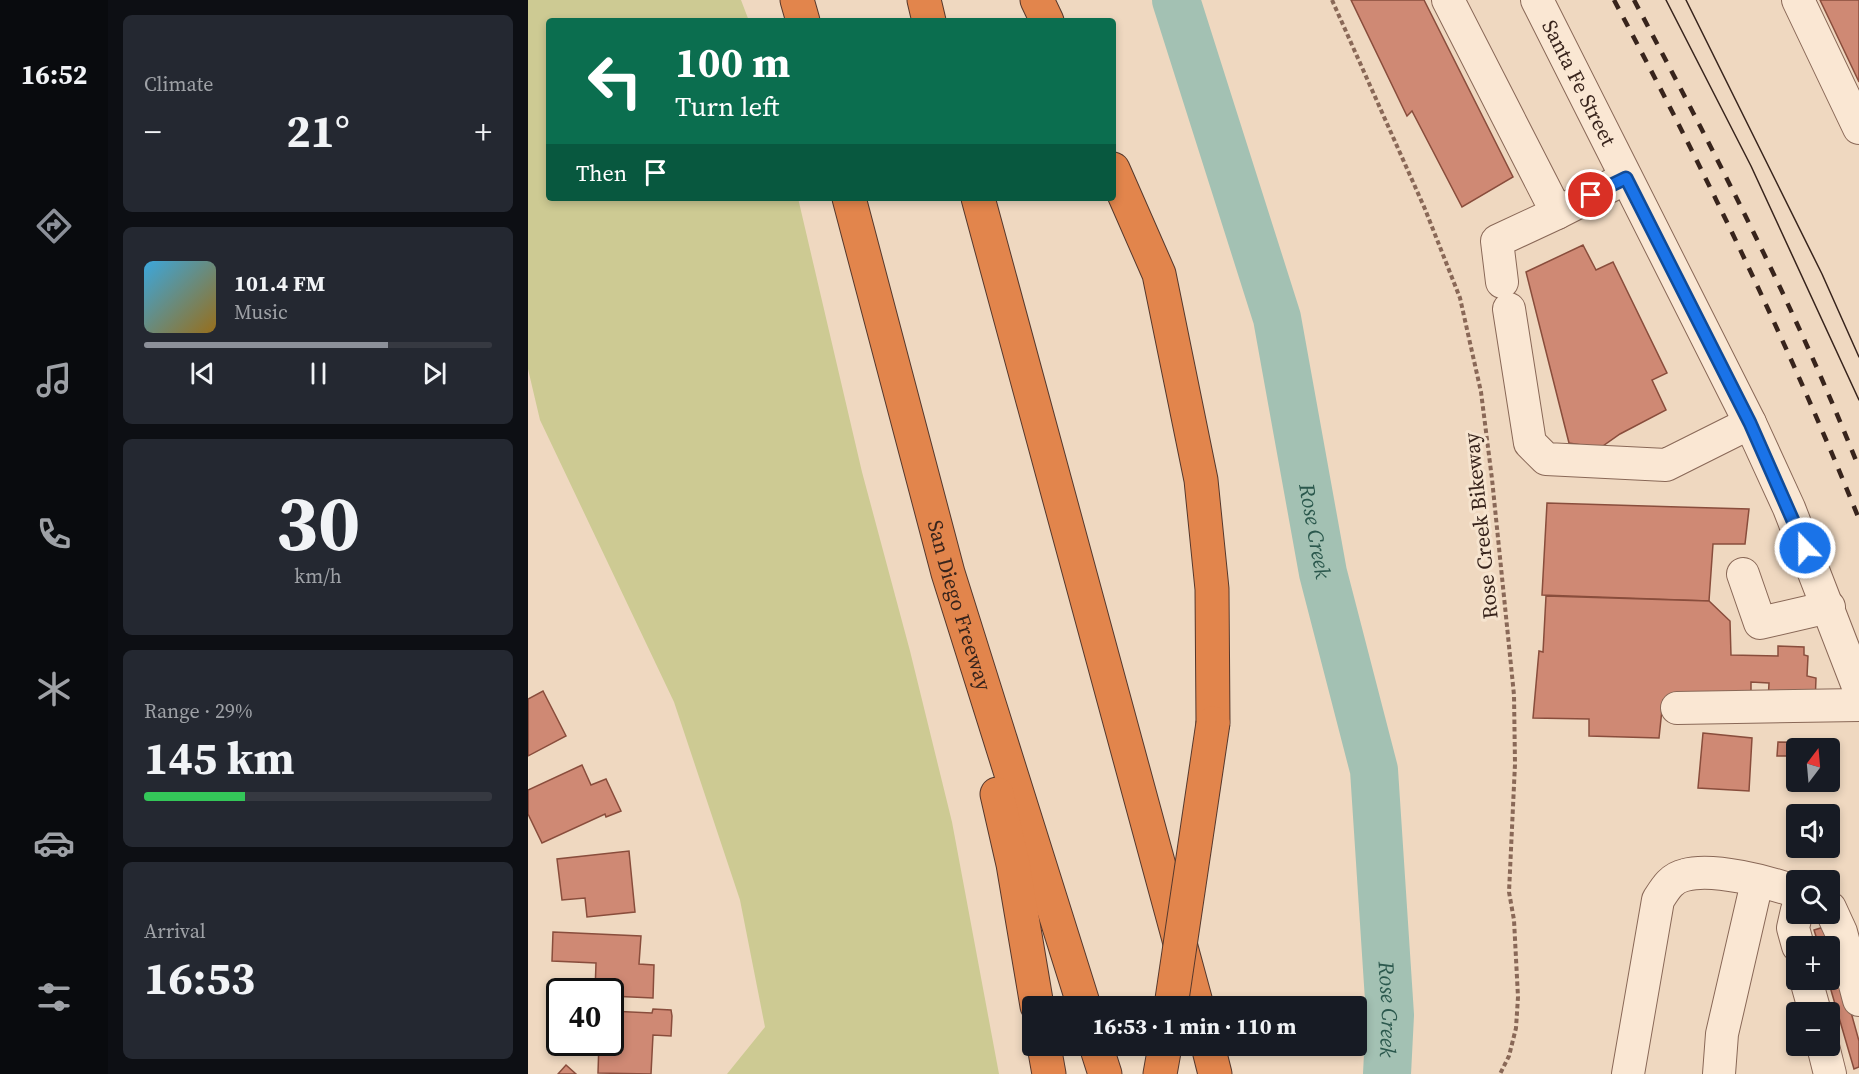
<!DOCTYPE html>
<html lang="en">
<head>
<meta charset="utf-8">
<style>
	body { margin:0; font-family:"Source Serif 4",serif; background:#242831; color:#f1f3f6; height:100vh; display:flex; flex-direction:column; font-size:22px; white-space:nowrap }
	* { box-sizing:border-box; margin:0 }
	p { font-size:20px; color:#9ea1a6 }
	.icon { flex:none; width:33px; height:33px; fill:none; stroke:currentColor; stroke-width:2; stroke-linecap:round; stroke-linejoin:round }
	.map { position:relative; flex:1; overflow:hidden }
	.panel { display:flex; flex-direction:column; gap:15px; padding:15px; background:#0d0f14; width:420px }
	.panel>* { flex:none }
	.top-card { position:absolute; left:18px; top:18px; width:570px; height:183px; border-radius:6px; box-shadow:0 3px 9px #0003; background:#0b6e4f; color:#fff; overflow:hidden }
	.needle { width:39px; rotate:16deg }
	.buttons { position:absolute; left:1258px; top:738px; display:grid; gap:12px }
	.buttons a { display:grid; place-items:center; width:54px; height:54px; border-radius:6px; background:#171b24; box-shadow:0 3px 9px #0003; font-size:30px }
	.speed { position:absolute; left:18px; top:978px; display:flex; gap:12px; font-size:30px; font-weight:700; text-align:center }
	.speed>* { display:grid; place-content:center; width:78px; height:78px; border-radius:50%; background:#171b24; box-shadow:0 3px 9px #0003; line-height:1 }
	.speed .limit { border:3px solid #111; border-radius:9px; background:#fff; color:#111 }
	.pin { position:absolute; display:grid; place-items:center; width:51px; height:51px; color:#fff; margin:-26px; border:3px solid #fff; border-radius:50%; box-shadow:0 2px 6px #0007 }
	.me { position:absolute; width:66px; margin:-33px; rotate:338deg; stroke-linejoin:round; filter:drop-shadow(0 0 4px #0008) }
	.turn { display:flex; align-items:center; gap:21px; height:126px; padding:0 30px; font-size:27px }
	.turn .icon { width:78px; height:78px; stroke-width:2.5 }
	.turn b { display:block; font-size:42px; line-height:51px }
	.then { display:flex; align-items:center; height:57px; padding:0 30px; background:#0003; gap:12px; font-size:22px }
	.big { font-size:45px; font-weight:700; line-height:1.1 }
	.panel .widget { flex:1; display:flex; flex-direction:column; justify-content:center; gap:9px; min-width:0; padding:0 21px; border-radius:9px; background:#242831 }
	.panel .dial { align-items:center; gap:0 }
	.dial b { font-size:78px; line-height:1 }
	.song { display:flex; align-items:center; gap:18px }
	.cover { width:72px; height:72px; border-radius:9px; background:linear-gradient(135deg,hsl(200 70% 55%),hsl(40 70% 35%)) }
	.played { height:6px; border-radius:3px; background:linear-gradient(90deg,#8c9099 70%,#363941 70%) }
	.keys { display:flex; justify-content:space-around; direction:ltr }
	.heat { display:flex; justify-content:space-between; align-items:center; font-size:33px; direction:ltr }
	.charge { height:9px; border-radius:4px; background:linear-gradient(90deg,#34c759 29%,#363941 0) }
	.trip { position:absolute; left:494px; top:996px; width:345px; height:60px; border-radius:6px; background:#171b24; box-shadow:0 3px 9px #0003; font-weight:700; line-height:60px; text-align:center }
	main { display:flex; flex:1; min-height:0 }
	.dock { display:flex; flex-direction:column; width:108px; justify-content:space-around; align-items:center; background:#090b0e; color:#9ea1a6 }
	.dock .icon { width:42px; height:42px }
	.dock .current { color:#8c9099 }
	.dock b { font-size:27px; color:#f1f3f6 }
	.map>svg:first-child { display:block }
	.green { fill:#cdca93 }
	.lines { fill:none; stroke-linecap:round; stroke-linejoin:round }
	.river { stroke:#a3c1b3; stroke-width:48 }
	.building { fill:#cf8974; stroke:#894d3c; stroke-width:1.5 }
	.minor-casing { stroke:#896857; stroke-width:34 }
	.highway-casing { stroke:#56382c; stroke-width:35 }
	.path { stroke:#896857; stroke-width:4; stroke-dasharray:4.5 3; stroke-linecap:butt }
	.minor { stroke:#fae7d3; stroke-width:32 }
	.highway { stroke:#e2854c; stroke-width:33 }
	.tram { stroke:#38241c; stroke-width:1.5 }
	.rail { stroke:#38241c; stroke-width:4.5; stroke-dasharray:10 10; stroke-linecap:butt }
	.highway-bridge-casing { stroke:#56382c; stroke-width:35; stroke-linecap:butt }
	.highway-bridge { stroke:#e2854c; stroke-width:33 }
	.route-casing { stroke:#114b97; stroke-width:15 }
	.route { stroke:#1a73e8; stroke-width:10 }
	.labels { text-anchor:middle; stroke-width:6; stroke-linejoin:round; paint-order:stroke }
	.street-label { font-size:21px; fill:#38241c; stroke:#f6e4cf }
	.water-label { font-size:22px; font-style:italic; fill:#2b584d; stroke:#f6e4cf }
</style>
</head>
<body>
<main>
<nav class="dock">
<b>16:52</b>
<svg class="icon current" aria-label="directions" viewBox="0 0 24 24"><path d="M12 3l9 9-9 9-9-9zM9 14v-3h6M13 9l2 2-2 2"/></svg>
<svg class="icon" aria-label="music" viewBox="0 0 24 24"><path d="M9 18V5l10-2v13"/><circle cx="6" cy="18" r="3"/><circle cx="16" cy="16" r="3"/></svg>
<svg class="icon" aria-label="phone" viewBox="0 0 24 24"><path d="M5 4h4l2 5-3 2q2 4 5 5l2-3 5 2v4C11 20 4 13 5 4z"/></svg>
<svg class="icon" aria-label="climate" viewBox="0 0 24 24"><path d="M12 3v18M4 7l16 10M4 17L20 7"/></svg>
<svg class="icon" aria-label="car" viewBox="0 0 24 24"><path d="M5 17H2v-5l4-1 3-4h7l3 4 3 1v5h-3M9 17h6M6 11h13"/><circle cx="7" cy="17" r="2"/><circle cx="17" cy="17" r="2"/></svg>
<svg class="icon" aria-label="filters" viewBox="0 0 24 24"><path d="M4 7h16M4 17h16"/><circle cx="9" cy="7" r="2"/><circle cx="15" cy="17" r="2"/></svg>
</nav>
<section class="panel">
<div class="widget"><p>Climate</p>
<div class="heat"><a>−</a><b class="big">21°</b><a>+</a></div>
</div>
<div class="widget">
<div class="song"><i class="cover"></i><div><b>101.4 FM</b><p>Music</p></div></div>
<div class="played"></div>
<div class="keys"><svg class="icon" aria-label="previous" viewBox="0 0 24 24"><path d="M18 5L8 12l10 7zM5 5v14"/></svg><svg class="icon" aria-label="pause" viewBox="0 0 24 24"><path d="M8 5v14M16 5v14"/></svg><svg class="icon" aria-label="next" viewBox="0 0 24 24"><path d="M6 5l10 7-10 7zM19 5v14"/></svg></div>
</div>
<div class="widget dial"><b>30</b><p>km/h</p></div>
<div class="widget"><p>Range · 29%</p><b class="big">145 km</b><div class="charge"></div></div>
<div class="widget"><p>Arrival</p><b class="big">16:53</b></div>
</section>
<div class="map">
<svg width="1331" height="1074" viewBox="0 0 1331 1074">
	<rect width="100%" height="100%" fill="#efd8c0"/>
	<polygon class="green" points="0,0 213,0 221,21 21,21 21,198 270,198 334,472 382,651 424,822 471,1074 199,1074 237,1027 212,900 146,702 12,420 0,369"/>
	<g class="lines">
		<path class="river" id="s1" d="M648,0L749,318L795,573L846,770L862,1015L859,1074"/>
	</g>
	<g class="building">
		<polygon points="823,0 896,0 985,177 934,207 884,111 879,116"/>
		<polygon points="1292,0 1331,0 1331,82 1304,25"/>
		<polygon points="1055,245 1068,270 1085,262 1139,373 1124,380 1138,410 1092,434 1072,448 1041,443 998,272"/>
		<polygon points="1019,503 1151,507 1221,509 1217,544 1185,544 1181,601 1014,595"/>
		<polygon points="1018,596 1181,601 1202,621 1203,655 1250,656 1250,646 1276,647 1276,655 1280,656 1279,676 1288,678 1287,705 1240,702 1241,683 1223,682 1223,700 1135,700 1131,738 1061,736 1061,719 1005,718 1011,651 1015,652"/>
		<polygon points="15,691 38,736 0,756 0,699"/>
		<polygon points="1175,733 1224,738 1221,791 1170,788"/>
		<polygon points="1250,742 1302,743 1302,748 1269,748 1269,756 1249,756"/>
		<polygon points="54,765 63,785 78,779 93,811 78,817 77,814 14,843 0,814 0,790"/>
		<polygon points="101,851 107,912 59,917 57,898 34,900 29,859"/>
		<polygon points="1299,926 1331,1041 1331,1067 1326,1069 1300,980 1302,946 1291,946 1286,930"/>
		<polygon points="25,932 113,936 111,964 126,965 125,998 82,996 82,992 67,992 68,963 24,961"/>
		<polygon points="125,1009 143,1010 144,1016 143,1036 125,1035 123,1074 70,1073 71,1042 82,1042 82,1011 124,1013"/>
		<polygon points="38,1065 48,1074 30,1074"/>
	</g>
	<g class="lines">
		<g class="minor-casing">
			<g id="minor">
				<polyline points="920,0 1029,213 1098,178"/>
				<path id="s2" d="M1009,0L1222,423L1261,508L1331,689"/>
				<polyline points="1270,0 1331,128"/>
				<polyline points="974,282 969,241 1029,213"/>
				<polyline points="981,309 1002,443 1018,459 1138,465 1222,423"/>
				<polyline points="1215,574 1232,623 1301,607"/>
				<polyline points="1149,708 1331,705"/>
				<polyline points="1302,908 1313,932 1331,1000"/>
				<polyline points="1269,910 1265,928 1270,946"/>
				<polyline points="1278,980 1287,1012"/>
				<polyline points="1295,1046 1302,1074"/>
				<path d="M1100,1074L1130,900C1137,889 1143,878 1157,875C1185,867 1241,882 1269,892"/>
				<polyline points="1191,1074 1194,1034 1229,882"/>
			</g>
		</g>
		<g class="highway-casing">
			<g id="highway">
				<polyline points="269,0 275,21"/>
				<polyline points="396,0 401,21"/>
				<polyline points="509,0 519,21"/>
				<polyline points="585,169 631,274 673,480 684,589 685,723"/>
				<path id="s3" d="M321,198L420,573L556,1006"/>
				<polyline points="450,198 669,1006"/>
				<polyline points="469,794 485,864 509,1006"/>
				<polyline points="516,1046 521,1074"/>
				<polyline points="568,1046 577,1074"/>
				<polyline points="680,1046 687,1074"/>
				<polyline points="632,1074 637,1046"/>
			</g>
		</g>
		<polyline class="path" points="804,0 897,209 932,298 953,392 964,479 986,695 987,764 981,892 986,920 990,997 988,1028 981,1056 972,1074"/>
		<use href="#minor" class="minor"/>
		<use href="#highway" class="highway"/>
		<g class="tram">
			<polyline points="1138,0 1223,166 1331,400"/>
			<polyline points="1158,0 1294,274 1331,357"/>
		</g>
		<g class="rail">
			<path d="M1086,0C1176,169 1259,341 1331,519"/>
			<path d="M1106,0C1187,153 1267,307 1331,468"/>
		</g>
		<g class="highway-bridge-casing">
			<polyline id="highway-bridge" points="643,1006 685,723"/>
		</g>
		<use href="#highway-bridge" class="highway-bridge"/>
	</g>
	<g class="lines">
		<g class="route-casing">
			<polyline id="route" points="1063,195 1098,178 1222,423 1277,548"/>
		</g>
		<use href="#route" class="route"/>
	</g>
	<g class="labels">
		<g class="street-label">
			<text dy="7" stroke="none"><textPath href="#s2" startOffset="93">Santa Fe Street</textPath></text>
			<text transform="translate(953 526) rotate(-96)" y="7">Rose Creek Bikeway</text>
			<text dy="7" stroke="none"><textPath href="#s3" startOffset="422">San Diego Freeway</textPath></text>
		</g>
		<g class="water-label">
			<text dy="8" stroke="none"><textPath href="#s1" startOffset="550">Rose Creek</textPath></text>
			<text dy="8" stroke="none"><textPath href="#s1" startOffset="1036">Rose Creek</textPath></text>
		</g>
	</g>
</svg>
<div class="buttons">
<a><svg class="needle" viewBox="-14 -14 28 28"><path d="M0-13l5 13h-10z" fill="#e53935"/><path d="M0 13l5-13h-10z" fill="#9ea1a6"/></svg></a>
<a><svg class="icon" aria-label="sound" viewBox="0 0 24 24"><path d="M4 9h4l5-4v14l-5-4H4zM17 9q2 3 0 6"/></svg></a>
<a><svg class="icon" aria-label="search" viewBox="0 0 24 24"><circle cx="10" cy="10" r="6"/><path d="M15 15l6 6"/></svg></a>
<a>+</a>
<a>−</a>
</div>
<div class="speed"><div class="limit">40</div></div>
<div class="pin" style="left:1063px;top:195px;background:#d93025"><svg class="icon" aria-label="arrive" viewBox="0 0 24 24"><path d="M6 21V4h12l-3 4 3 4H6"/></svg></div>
<svg class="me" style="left:1277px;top:548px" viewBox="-20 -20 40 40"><circle r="17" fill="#1a73e8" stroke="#fff" stroke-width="3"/><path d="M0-11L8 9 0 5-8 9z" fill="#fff"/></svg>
<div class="trip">16:53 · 1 min · 110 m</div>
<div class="top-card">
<div class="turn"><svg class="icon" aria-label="left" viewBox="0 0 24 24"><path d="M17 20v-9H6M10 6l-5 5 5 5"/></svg><div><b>100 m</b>Turn left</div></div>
<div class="then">Then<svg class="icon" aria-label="arrive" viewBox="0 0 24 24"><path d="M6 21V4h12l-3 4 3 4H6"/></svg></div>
</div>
</div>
</main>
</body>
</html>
